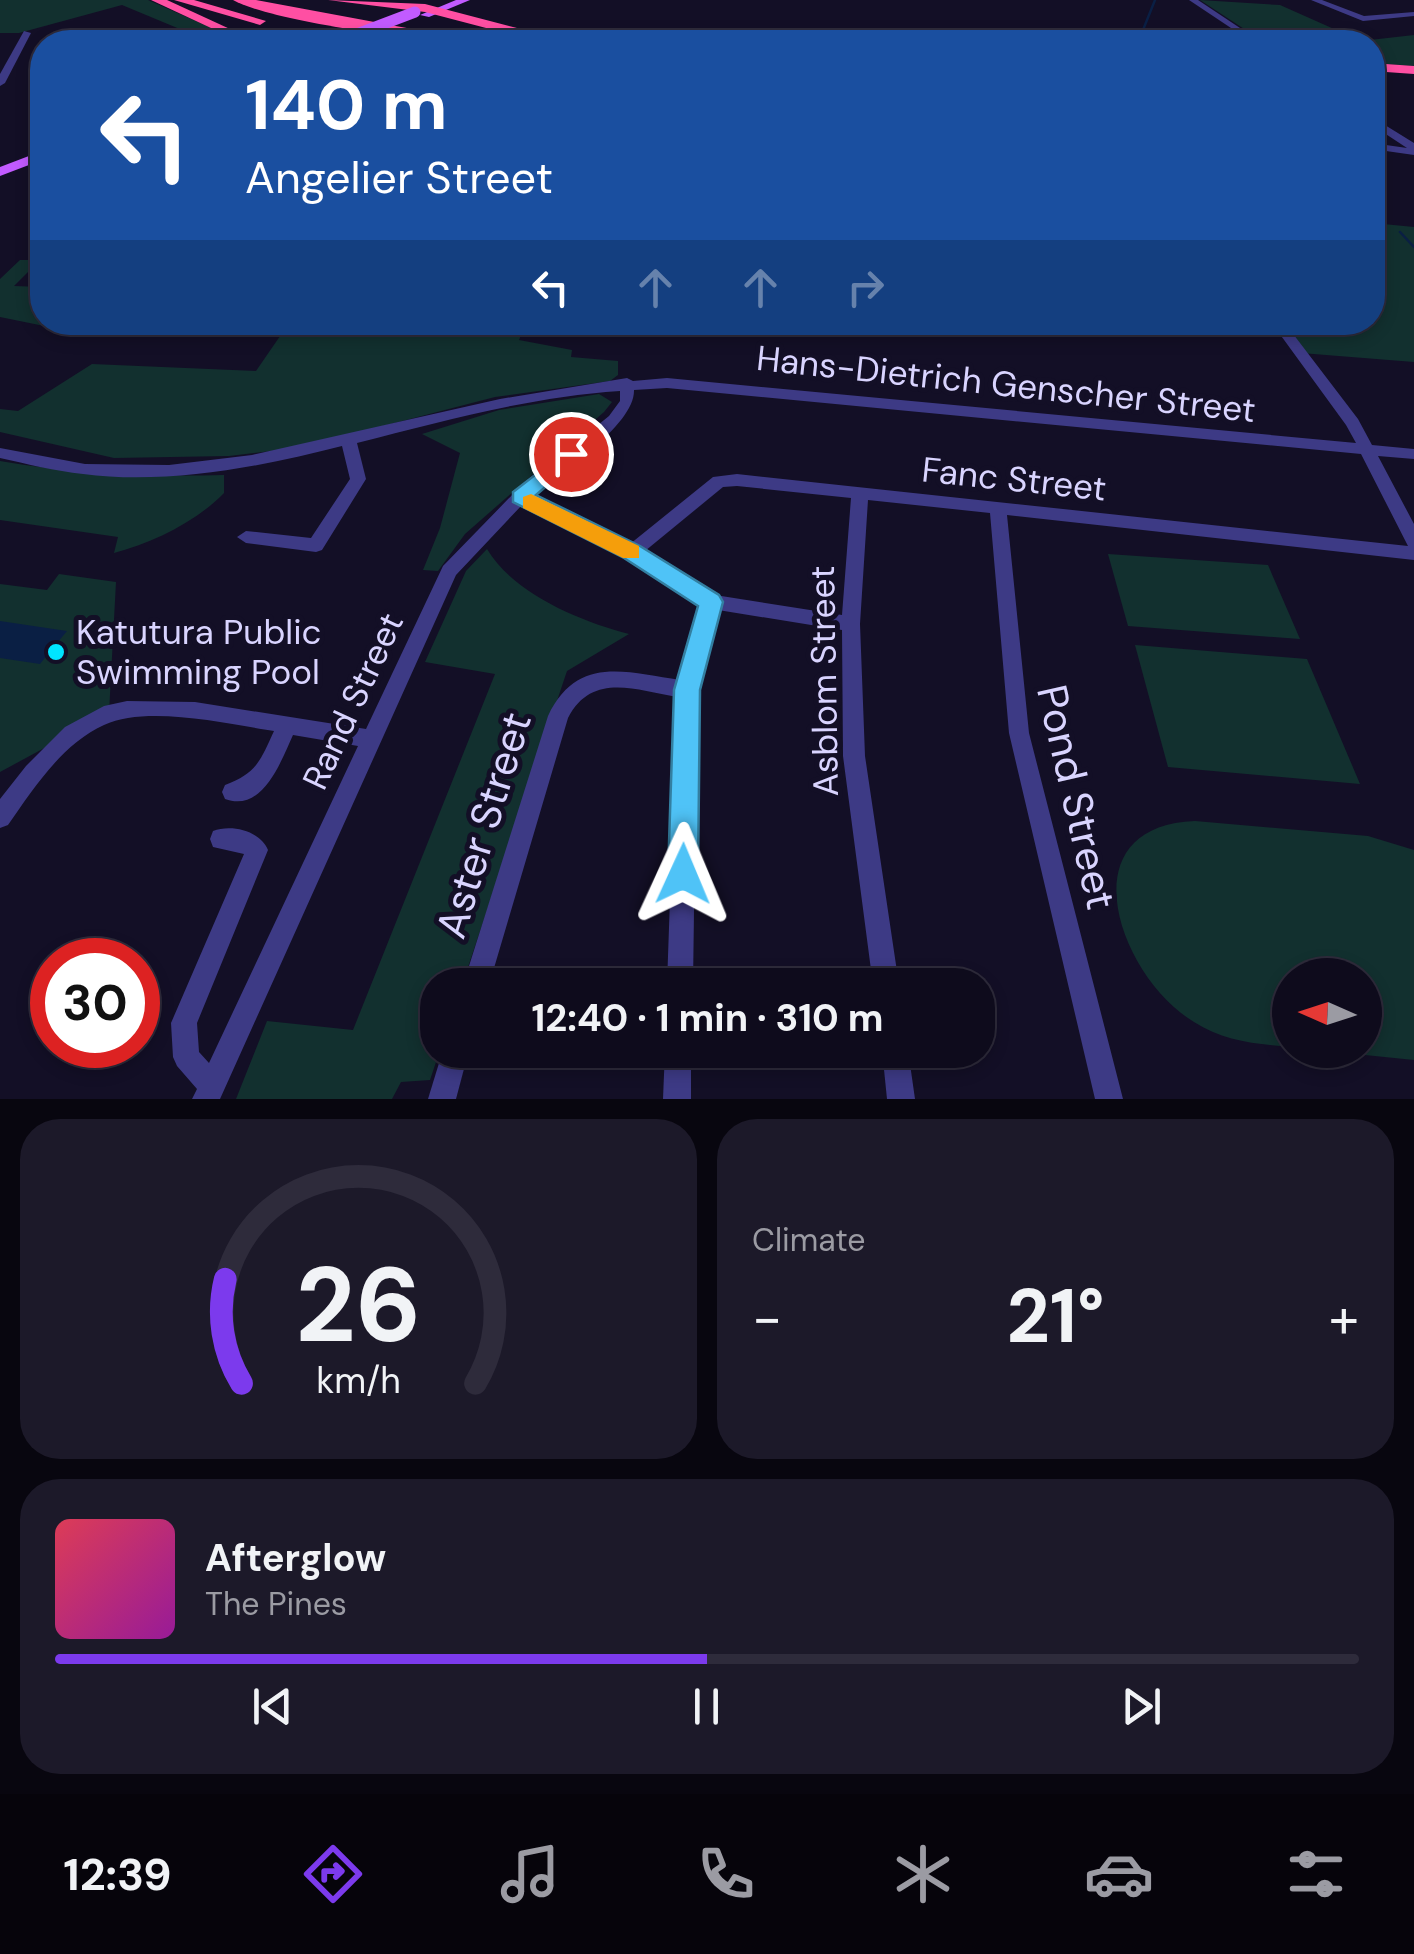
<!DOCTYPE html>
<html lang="en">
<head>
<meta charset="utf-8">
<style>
	body { margin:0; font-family:"DM Sans",sans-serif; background:#1c1929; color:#f1f3f6; height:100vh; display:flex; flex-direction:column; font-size:38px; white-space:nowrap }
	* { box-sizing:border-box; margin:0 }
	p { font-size:32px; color:#9b9ba3 }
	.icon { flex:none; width:55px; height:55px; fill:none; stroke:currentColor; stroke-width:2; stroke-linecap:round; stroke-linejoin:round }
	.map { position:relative; height:1099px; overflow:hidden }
	.panel { display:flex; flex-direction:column; gap:20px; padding:20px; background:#08060f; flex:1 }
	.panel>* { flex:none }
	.hud { position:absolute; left:30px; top:30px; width:1355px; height:305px; border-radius:40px; box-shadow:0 5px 15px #0003,0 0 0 2px #2e2b3b; background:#1a4fa0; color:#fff; overflow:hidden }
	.needle { width:65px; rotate:273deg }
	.fabs { position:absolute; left:1272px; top:958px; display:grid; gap:20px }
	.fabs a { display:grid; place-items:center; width:110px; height:110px; border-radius:50%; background:#0e0b1c; box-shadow:0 5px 15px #0003,0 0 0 2px #2e2b3b; font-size:50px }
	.speed { position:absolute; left:30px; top:938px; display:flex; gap:20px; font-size:50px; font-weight:700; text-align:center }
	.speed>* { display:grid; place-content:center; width:130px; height:130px; border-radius:50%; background:#0e0b1c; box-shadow:0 5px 15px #0003,0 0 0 2px #2e2b3b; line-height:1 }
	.speed .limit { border:15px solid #d22; background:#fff; color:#111 }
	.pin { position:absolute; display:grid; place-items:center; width:85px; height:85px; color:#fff; margin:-42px; border:5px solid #fff; border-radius:50%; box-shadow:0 2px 10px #0007 }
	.me { position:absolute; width:110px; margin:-55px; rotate:1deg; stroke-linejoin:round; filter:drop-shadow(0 0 8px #0008) }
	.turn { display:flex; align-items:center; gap:35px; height:210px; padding:0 50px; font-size:45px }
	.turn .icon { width:130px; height:130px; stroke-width:2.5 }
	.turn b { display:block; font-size:70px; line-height:85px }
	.lanes { display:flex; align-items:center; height:95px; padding:0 50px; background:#0003; justify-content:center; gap:50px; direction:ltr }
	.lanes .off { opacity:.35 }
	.big { font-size:75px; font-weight:700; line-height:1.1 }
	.panel .widget { flex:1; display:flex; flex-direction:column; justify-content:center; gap:15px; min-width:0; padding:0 35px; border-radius:40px; background:#1c1929 }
	.panel .dial { align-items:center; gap:0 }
	.dial svg { height:260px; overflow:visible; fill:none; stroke:#2e2b3b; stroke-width:7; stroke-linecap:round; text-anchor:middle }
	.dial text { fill:#f1f3f6; stroke:none }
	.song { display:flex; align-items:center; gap:30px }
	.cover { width:120px; height:120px; border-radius:15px; background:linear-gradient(135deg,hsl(350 70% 55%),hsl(300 70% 35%)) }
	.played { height:10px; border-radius:5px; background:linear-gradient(90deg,#7c3aed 50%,#2e2b3b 50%) }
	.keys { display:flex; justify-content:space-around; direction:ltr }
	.heat { display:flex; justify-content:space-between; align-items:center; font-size:55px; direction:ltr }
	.panel .tiles { flex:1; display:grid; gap:20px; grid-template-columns:1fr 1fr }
	.widget:last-child { grid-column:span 2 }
	.trip { position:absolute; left:420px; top:968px; width:575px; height:100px; border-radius:40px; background:#0e0b1c; box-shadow:0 5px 15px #0003,0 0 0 2px #2e2b3b; font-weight:700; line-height:100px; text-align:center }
	.menu { display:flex; height:160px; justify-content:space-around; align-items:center; background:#06040b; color:#9b9ba3 }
	.menu .icon { width:70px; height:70px }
	.menu .active { color:#7c3aed }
	.menu b { font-size:45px; color:#f1f3f6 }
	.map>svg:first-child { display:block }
	.green { fill:#12302f }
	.water { fill:#0a1f44 }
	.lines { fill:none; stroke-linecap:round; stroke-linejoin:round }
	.stream { stroke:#0a1f44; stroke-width:2.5 }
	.minor { fill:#3d3a85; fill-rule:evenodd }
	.major { fill:#c25bff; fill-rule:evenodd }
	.highway { fill:#ff4fa3; fill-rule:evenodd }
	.major-bridge { stroke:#c25bff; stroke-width:11 }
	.route { fill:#4fc3f7; stroke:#337fa1; stroke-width:2.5 }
	.slow { fill:#f59e0b }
	.poi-dot { fill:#00e5ff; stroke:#130f26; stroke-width:4 }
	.labels { text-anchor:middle; stroke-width:10; stroke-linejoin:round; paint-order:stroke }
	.street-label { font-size:35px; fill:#d9d4ff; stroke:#130f26 }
	.poi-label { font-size:35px; fill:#d9d4ff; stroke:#130f26; text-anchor:start }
	.near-street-label { font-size:42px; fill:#d9d4ff; stroke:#130f26 }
</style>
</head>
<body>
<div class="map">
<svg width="1414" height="1099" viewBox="0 0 1414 1099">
	<rect width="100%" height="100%" fill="#130f26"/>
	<g class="green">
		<polygon points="0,0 148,0 230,36 211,42 122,5 19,33 0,33"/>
		<polygon points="1200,0 1280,5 1361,41 1414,35 1414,66 1373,63 1372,42 1264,42"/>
		<polygon points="1373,223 1414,227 1414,362 1301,353 1277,323 1372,322"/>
		<polygon points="20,260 40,260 14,286 42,287 42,322 59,323 54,328 0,317 0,279"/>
		<polygon points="78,322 196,322 196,323 154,332 69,333"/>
		<polygon points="289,323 526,323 519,340 572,350 571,357 618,361 618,375 610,381 495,397 298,448 229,456 114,458 0,432 0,409 18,411 92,364 256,371"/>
		<polygon points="599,394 612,402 604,412 465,534 438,571 423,570 440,528 460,453 422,434 499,410"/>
		<path d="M0,461C76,474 147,477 224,475V493C196,522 152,543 114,553L118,537L0,520Z"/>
		<path d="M487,549C514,594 580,621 629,634L567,671L462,985H438L440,1050L430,1080L401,1082L392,1099H236L267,1021L353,1030L495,674L425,662L466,571Z"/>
		<polygon points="1108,554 1268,565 1300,639 1128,626"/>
		<polygon points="59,574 116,582 109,713 0,772 0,584 47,590"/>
		<polygon points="1135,645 1307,659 1360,784 1168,767"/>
		<path d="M1195,821L1368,836L1414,850V1060L1316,1050H1365V975H1290V1047C1256,1044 1223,1041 1194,1022C1119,977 1065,826 1195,821Z"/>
	</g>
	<polygon class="water" points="0,621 67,631 40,664 0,658"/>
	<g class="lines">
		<g class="stream">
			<polyline points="1147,42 1143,30 1155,0"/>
			<polyline points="1400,232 1414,247"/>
		</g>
		<g class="minor">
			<polygon points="1189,0 1198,0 1261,42 1252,42"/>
			<polygon points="1311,0 1322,0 1364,16 1414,12 1414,16 1363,21"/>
			<polygon points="24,31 31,33 5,83 0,86 0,74"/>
			<polygon points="1372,117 1414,143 1414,155 1372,149 1372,143 1407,148 1372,125"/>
			<path d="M1271,322H1284L1358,419L1372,445L1414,449V459L1378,456L1414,524V560L1007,515L1029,733L1123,1099H1095L1009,733L990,513L868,500L860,624L865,756L899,985H873L843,756L842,630L718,610L697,690L693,985H667L677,697C635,690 592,672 568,718L489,985H463L548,716C577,655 625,672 680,680L701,605L626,557L522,505L456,575L220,1099H192L197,1089L177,1066L173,1057L171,1023L244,854L213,847L210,839L213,831C232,824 260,831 268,850L197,1023L199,1052L209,1063L358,746L293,735C281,761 263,813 225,799L222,792L225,785C257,773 260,761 274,731C227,724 148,705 104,725C62,744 34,788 8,825L0,828V799L26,766L65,727L104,706L127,701L195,702L366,729L443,566L514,493L609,416L620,401V391C530,397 443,421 357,443L366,479L322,550L316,552L246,543L237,537L246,531L311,538L350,479L342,446C261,467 166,485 83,474C55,471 27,464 0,458V448L85,464L169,465L252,455L500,399L627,378L633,381L667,378L1356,443L1346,425ZM667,388L1361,454L1408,546L737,474L713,477L630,544L532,496C559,474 635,425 634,390ZM737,486L851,498L842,615L715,595L645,551L723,487Z"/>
			<polygon points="443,1050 469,1050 456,1099 428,1099"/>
			<polygon points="665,1050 691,1050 691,1099 663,1099"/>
			<polygon points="882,1050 908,1050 915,1099 887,1099"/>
		</g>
		<g class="major">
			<polygon points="456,0 470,0 429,17 420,15"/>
			<polygon points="42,151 42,160 0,176 0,167"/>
		</g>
		<g class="highway">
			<polygon points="151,0 167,0 258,42 241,42"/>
			<polygon points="174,0 194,0 266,21 260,25"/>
			<path d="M233,0H256L482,42C437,45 269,21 233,0Z"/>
			<polygon points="328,0 425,4 517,28 598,42 517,36 425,12"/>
			<polygon points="1372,63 1414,66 1414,74 1372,71"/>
		</g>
		<polyline class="major-bridge" points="336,42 415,12"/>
	</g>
	<polygon class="route" points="571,447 581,454 578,459 536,495 640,546 719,595 723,602 700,690 698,874 693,885 683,890 672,885 668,874 674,690 698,606 624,558 513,502 513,492"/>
	<polygon class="slow" points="531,494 639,546 639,558 623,558 523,508 523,497"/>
	<circle class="poi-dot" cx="56" cy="652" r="10"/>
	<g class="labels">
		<g class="street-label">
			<text transform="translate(1006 384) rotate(6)" y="12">Hans-Dietrich Genscher Street</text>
			<text transform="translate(1014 479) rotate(6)" y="12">Fanc Street</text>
			<text transform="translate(824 681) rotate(-91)" y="12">Asblom Street</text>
			<text transform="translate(353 701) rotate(-65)" y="12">Rand Street</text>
		</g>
		<g class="poi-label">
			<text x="76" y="644">Katutura Public<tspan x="76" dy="40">Swimming Pool</tspan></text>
		</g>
		<g class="near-street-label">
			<text transform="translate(1077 797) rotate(77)" y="15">Pond Street</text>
			<text transform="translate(483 825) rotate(-73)" y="15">Aster Street</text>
		</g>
	</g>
</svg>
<div class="fabs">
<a><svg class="needle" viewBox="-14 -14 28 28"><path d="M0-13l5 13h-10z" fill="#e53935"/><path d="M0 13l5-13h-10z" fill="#9b9ba3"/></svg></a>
</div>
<div class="speed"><div class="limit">30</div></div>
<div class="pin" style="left:571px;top:454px;background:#d93025"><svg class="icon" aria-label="arrive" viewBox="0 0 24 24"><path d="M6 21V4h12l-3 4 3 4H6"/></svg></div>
<svg class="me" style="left:683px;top:874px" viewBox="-20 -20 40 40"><path d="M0-17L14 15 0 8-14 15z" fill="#4fc3f7" stroke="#fff" stroke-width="4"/></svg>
<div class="trip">12:40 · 1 min · 310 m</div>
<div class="hud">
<div class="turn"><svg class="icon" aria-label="left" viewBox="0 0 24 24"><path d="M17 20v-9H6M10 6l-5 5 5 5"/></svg><div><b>140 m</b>Angelier Street</div></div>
<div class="lanes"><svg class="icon" aria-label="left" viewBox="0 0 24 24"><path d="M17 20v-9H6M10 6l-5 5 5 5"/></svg><svg class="icon off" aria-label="ahead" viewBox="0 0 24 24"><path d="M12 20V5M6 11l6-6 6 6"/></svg><svg class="icon off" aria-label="ahead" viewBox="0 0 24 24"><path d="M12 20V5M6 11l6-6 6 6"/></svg><svg class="icon off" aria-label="right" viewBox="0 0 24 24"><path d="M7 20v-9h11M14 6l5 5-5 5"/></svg></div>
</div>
</div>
<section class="panel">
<div class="tiles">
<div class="widget dial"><svg viewBox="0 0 100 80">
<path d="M14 69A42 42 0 1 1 86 69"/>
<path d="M14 69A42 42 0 0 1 9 37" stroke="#7c3aed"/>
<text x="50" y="56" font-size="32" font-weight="700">26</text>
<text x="50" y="72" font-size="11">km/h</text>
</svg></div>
<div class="widget"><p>Climate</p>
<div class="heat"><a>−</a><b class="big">21°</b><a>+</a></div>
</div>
<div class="widget">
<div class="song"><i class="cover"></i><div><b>Afterglow</b><p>The Pines</p></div></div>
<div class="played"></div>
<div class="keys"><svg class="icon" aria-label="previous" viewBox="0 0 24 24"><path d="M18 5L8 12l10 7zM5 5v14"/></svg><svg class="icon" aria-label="pause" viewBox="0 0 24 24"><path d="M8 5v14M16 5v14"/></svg><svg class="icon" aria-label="next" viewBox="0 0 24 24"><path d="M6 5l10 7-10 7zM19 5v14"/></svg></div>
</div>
</div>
</section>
<nav class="menu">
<b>12:39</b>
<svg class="icon active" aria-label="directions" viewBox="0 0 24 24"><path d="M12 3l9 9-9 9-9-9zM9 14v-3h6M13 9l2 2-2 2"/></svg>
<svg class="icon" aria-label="music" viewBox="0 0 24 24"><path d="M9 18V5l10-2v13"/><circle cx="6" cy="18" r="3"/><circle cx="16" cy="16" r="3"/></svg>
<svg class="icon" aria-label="phone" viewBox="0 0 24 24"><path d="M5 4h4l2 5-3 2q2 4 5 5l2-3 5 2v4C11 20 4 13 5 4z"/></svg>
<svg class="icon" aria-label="climate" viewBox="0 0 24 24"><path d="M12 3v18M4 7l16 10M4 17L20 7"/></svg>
<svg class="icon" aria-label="car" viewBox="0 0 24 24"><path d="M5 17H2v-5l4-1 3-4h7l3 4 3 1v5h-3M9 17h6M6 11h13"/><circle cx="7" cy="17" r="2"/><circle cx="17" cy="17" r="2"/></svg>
<svg class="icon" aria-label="filters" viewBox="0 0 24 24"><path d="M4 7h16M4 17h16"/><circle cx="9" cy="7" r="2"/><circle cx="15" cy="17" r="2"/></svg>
</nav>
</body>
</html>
